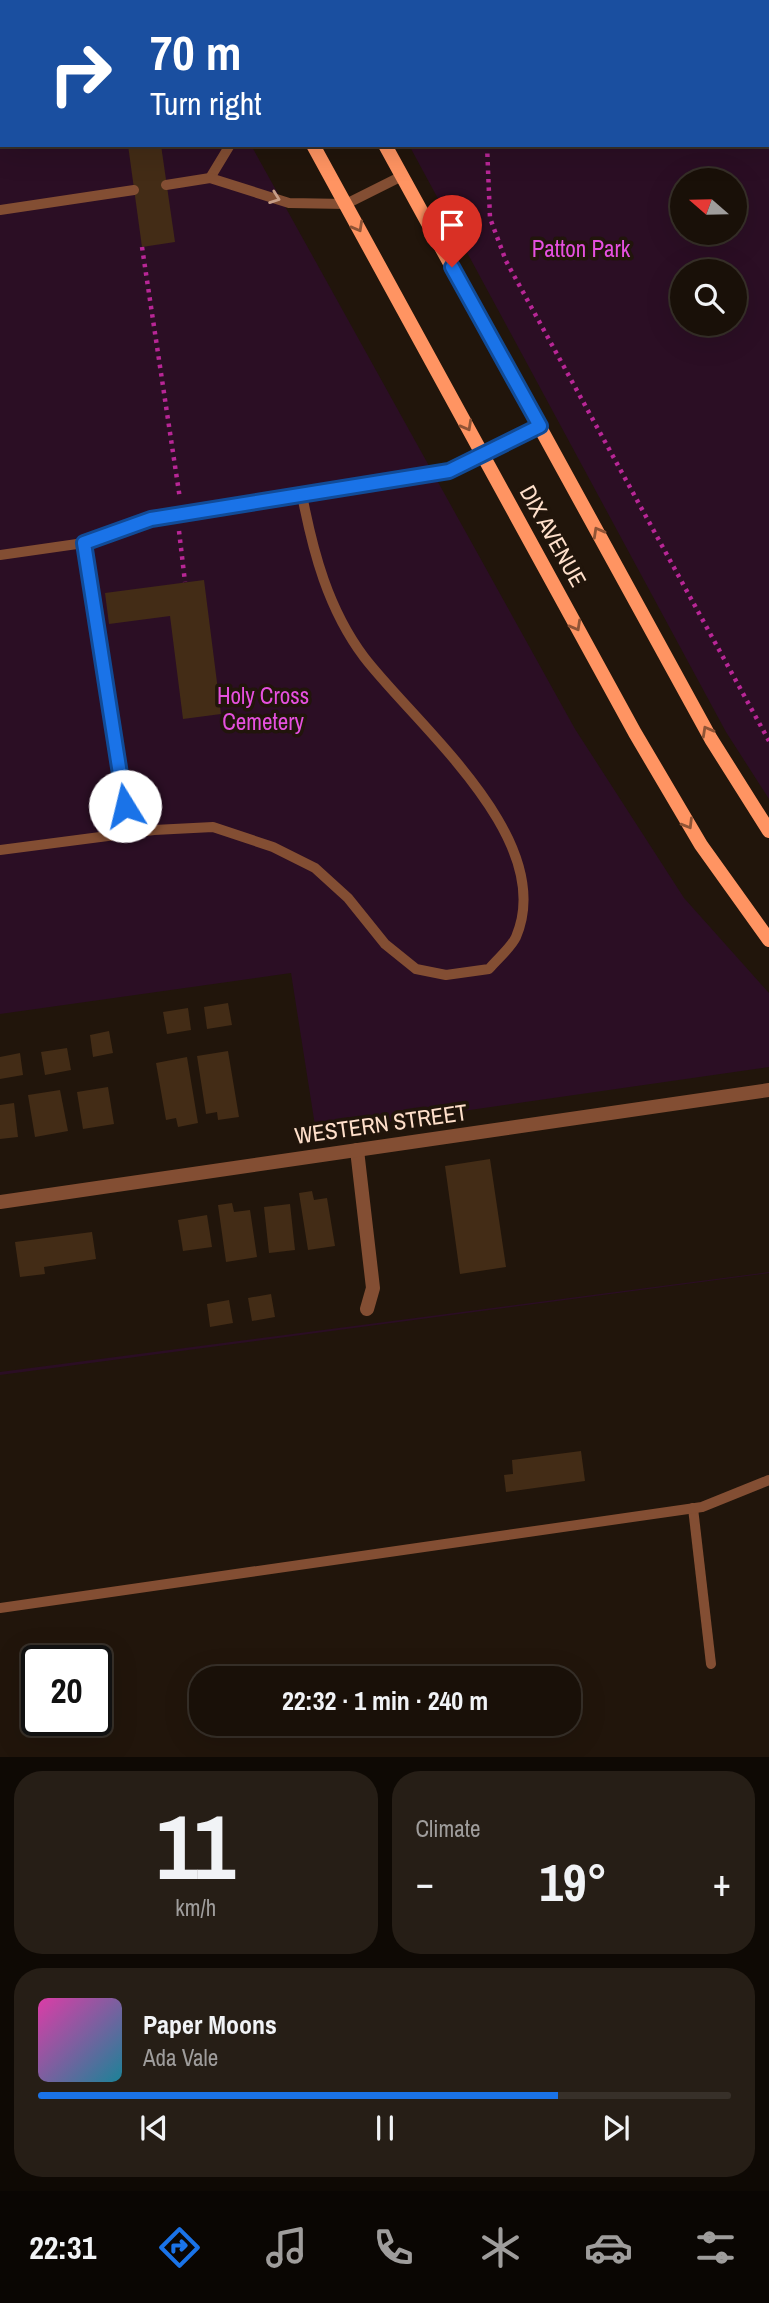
<!DOCTYPE html>
<html lang="en">
<head>
<meta charset="utf-8">
<style>
	body { margin:0; font-family:"Archivo Narrow",sans-serif; background:#261e16; color:#f1f3f6; height:100vh; display:flex; flex-direction:column; font-size:26px; white-space:nowrap }
	* { box-sizing:border-box; margin:0 }
	p { font-size:23px; color:#9f9d9c }
	.icon { flex:none; width:38px; height:38px; fill:none; stroke:currentColor; stroke-width:2; stroke-linecap:round; stroke-linejoin:round }
	.map { position:relative; height:1757px; overflow:hidden }
	.side { display:flex; flex-direction:column; gap:14px; padding:14px; background:#0e0904; flex:1 }
	.side>* { flex:none }
	.guide { position:absolute; left:0px; top:0px; width:770px; height:147px; box-shadow:0 7px 28px #0002,0 0 0 2px #373029; background:#1a4fa0; color:#fff; overflow:hidden }
	.needle { width:46px; rotate:290deg }
	.tools { position:absolute; left:670px; top:168px; display:grid; gap:14px }
	.tools a { display:grid; place-items:center; width:77px; height:77px; border-radius:50%; background:#191008; box-shadow:0 7px 28px #0002,0 0 0 2px #373029; font-size:35px }
	.speed { position:absolute; left:21px; top:1645px; display:flex; gap:14px; font-size:35px; font-weight:700; text-align:center }
	.speed>* { display:grid; place-content:center; width:91px; height:91px; border-radius:50%; background:#191008; box-shadow:0 7px 28px #0002,0 0 0 2px #373029; line-height:1 }
	.speed .limit { border:4px solid #111; border-radius:10px; background:#fff; color:#111 }
	.pin { position:absolute; display:grid; place-items:center; width:60px; height:60px; color:#fff; margin:-72px -30px; border-radius:50% 50% 50% 0; rotate:-45deg; box-shadow:0 0 7px #0007 }
	.pin .icon { rotate:45deg }
	.me { position:absolute; width:77px; margin:-38px; rotate:351deg; stroke-linejoin:round; filter:drop-shadow(0 0 5px #0008) }
	.turn { display:flex; align-items:center; gap:24px; height:147px; padding:0 35px; font-size:32px }
	.turn .icon { width:91px; height:91px; stroke-width:2.5 }
	.turn b { display:block; font-size:49px; line-height:60px }
	.big { font-size:52px; font-weight:700; line-height:1.1 }
	.side .card { flex:1; display:flex; flex-direction:column; justify-content:center; gap:10px; min-width:0; padding:0 24px; border-radius:28px; background:#261e16 }
	.side .dial { align-items:center; gap:0 }
	.dial b { font-size:91px; line-height:1 }
	.song { display:flex; align-items:center; gap:21px }
	.cover { width:84px; height:84px; border-radius:10px; background:linear-gradient(135deg,hsl(320 70% 55%),hsl(190 70% 35%)) }
	.played { height:7px; border-radius:4px; background:linear-gradient(90deg,#1a73e8 75%,#373029 75%) }
	.keys { display:flex; justify-content:space-around; direction:ltr }
	.heat { display:flex; justify-content:space-between; align-items:center; font-size:38px; direction:ltr }
	.side .tiles { flex:1; display:grid; gap:14px; grid-template-columns:1fr 1fr }
	.card:last-child { grid-column:span 2 }
	.trip { position:absolute; left:189px; top:1666px; width:392px; height:70px; border-radius:28px; background:#191008; box-shadow:0 7px 28px #0002,0 0 0 2px #373029; font-weight:700; line-height:70px; text-align:center }
	.menu { display:flex; height:112px; justify-content:space-around; align-items:center; background:#0a0603; color:#9f9d9c }
	.menu .icon { width:49px; height:49px }
	.menu .selected { color:#1a73e8 }
	.menu b { font-size:32px; color:#f1f3f6 }
	.map>svg:first-child { display:block }
	.green { fill:#2b0e24; fill-rule:evenodd }
	.building { fill:#432c16 }
	.lines { fill:none; stroke-linecap:round; stroke-linejoin:round }
	.path { stroke:#b82696; stroke-width:4.5; stroke-dasharray:3.5 5; stroke-linecap:butt }
	.lane { stroke:#834e33; stroke-width:10 }
	.street { stroke:#834e33; stroke-width:14 }
	.secondary { stroke:#ff9462; stroke-width:14 }
	.oneway { stroke:#c79e87 }
	.oneway2 { stroke:#905436 }
	.route-casing { stroke:#114b97; stroke-width:18 }
	.route { stroke:#1a73e8; stroke-width:12 }
	.labels { text-anchor:middle; stroke-width:7; stroke-linejoin:round; paint-order:stroke }
	.park-label { font-size:23px; fill:#e650df; stroke:#21150b }
	.street-label { font-size:23px; fill:#ffe0cb; stroke:#21150b }
</style>
</head>
<body>
<div class="map">
<svg width="769" height="1757" viewBox="0 0 769 1757">
	<rect width="100%" height="100%" fill="#21150b"/>
	<g class="green">
		<polygon points="0,0 176,0 2,2 2,145 251,145 575,729 684,898 769,993 769,1067 316,1132 291,973 0,1014"/>
		<path d="M329,0H769V799L726,732L409,145H768V2ZM682,180H735V233H682ZM682,271H735V324H682Z"/>
		<polygon points="769,1272 769,1273 0,1375 0,1372"/>
	</g>
	<g class="building">
		<polygon points="128,145 161,145 175,242 142,247"/>
		<polygon points="204,580 221,714 183,719 170,616 109,624 105,593"/>
		<polygon points="228,1003 232,1025 207,1029 204,1007"/>
		<polygon points="188,1008 191,1030 167,1034 163,1012"/>
		<polygon points="109,1031 113,1053 93,1057 90,1035"/>
		<polygon points="67,1048 71,1070 45,1075 41,1052"/>
		<polygon points="228,1051 239,1117 218,1120 217,1112 206,1114 197,1056"/>
		<polygon points="20,1053 23,1075 0,1079 0,1057"/>
		<polygon points="187,1057 198,1123 178,1127 176,1118 166,1120 156,1063"/>
		<polygon points="108,1087 114,1124 83,1129 77,1092"/>
		<polygon points="60,1090 68,1131 35,1137 28,1095"/>
		<polygon points="14,1103 18,1137 0,1139 0,1105"/>
		<polygon points="490,1159 506,1267 460,1274 445,1166"/>
		<polygon points="312,1191 314,1200 327,1198 335,1246 308,1250 299,1193"/>
		<polygon points="232,1203 234,1212 250,1210 257,1257 226,1262 218,1205"/>
		<polygon points="290,1204 295,1250 269,1253 264,1207"/>
		<polygon points="207,1215 212,1247 183,1251 178,1220"/>
		<polygon points="92,1232 96,1259 44,1267 45,1274 20,1277 15,1242"/>
		<polygon points="271,1294 275,1317 252,1321 248,1298"/>
		<polygon points="229,1300 233,1323 210,1327 207,1304"/>
		<polygon points="581,1451 585,1481 506,1492 504,1475 513,1474 512,1460"/>
	</g>
	<g class="lines">
		<g class="path">
			<polyline points="434,0 435,2"/>
			<polyline points="487,145 490,218 506,261 769,741"/>
			<polyline points="142,247 180,499"/>
			<polyline points="179,531 185,582"/>
		</g>
		<g class="lane">
			<polyline points="210,178 230,145"/>
			<polyline points="166,185 210,178 289,203 346,204 402,176"/>
			<polyline points="0,210 134,190"/>
			<polyline points="84,543 129,833"/>
			<polyline points="0,555 84,543 151,519 449,472 540,426"/>
			<path d="M0,850L154,830L213,827L273,847L315,868L348,898L385,944L416,969L446,975L489,969C497,959 511,948 516,937C558,839 416,725 364,657C328,609 313,552 302,495"/>
			<polyline points="693,1508 711,1664"/>
			<polyline points="0,1608 702,1507 769,1480"/>
		</g>
		<g class="street">
			<polyline points="357,1150 373,1288 367,1309"/>
			<polyline points="0,1202 769,1090"/>
		</g>
		<g class="secondary">
			<polyline points="233,0 234,2"/>
			<polyline points="305,0 306,2"/>
			<polyline points="313,145 635,733 701,845 769,940"/>
			<polyline points="385,145 711,739 769,831"/>
		</g>
	</g>
	<defs><path id="oneway-chevron" d="M-2-3.5L2.5 0L-2 3.5" fill="none" stroke-width="1.6" stroke-linecap="round" stroke-linejoin="round" transform="scale(1.75)"/></defs>
	<use class="oneway" href="#oneway-chevron" transform="translate(275 198) rotate(20)"/>
	<g class="oneway2">
		<use href="#oneway-chevron" transform="translate(358 227) rotate(61)"/>
		<use href="#oneway-chevron" transform="translate(467 426) rotate(61)"/>
		<use href="#oneway-chevron" transform="translate(598 532) rotate(-119)"/>
		<use href="#oneway-chevron" transform="translate(576 626) rotate(61)"/>
		<use href="#oneway-chevron" transform="translate(707 731) rotate(-119)"/>
		<use href="#oneway-chevron" transform="translate(688 824) rotate(59)"/>
	</g>
	<g class="lines">
		<g class="route-casing">
			<polyline id="route" points="125,806 84,543 151,519 449,471 540,426 452,267"/>
		</g>
		<use href="#route" class="route"/>
	</g>
	<g class="labels">
		<g class="park-label">
			<text x="581" y="257">Patton Park</text>
			<text x="263" y="704">Holy Cross<tspan x="263" dy="26">Cemetery</tspan></text>
		</g>
		<g class="street-label">
			<text transform="translate(553 536) rotate(61)" y="8">DIX AVENUE</text>
			<text transform="translate(381 1124) rotate(-8)" y="8">WESTERN STREET</text>
		</g>
	</g>
</svg>
<div class="tools">
<a><svg class="needle" viewBox="-14 -14 28 28"><path d="M0-13l5 13h-10z" fill="#e53935"/><path d="M0 13l5-13h-10z" fill="#9f9d9c"/></svg></a>
<a><svg class="icon" aria-label="search" viewBox="0 0 24 24"><circle cx="10" cy="10" r="6"/><path d="M15 15l6 6"/></svg></a>
</div>
<div class="speed"><div class="limit">20</div></div>
<div class="pin" style="left:452px;top:267px;background:#d93025"><svg class="icon" aria-label="arrive" viewBox="0 0 24 24"><path d="M6 21V4h12l-3 4 3 4H6"/></svg></div>
<svg class="me" style="left:125px;top:806px" viewBox="-20 -20 40 40"><circle r="19" fill="#fff"/><path d="M0-13L10 11 0 6-10 11z" fill="#1a73e8"/></svg>
<div class="trip">22:32 · 1 min · 240 m</div>
<div class="guide">
<div class="turn"><svg class="icon" aria-label="right" viewBox="0 0 24 24"><path d="M7 20v-9h11M14 6l5 5-5 5"/></svg><div><b>70 m</b>Turn right</div></div>
</div>
</div>
<section class="side">
<div class="tiles">
<div class="card dial"><b>11</b><p>km/h</p></div>
<div class="card"><p>Climate</p>
<div class="heat"><a>−</a><b class="big">19°</b><a>+</a></div>
</div>
<div class="card">
<div class="song"><i class="cover"></i><div><b>Paper Moons</b><p>Ada Vale</p></div></div>
<div class="played"></div>
<div class="keys"><svg class="icon" aria-label="previous" viewBox="0 0 24 24"><path d="M18 5L8 12l10 7zM5 5v14"/></svg><svg class="icon" aria-label="pause" viewBox="0 0 24 24"><path d="M8 5v14M16 5v14"/></svg><svg class="icon" aria-label="next" viewBox="0 0 24 24"><path d="M6 5l10 7-10 7zM19 5v14"/></svg></div>
</div>
</div>
</section>
<nav class="menu">
<b>22:31</b>
<svg class="icon selected" aria-label="directions" viewBox="0 0 24 24"><path d="M12 3l9 9-9 9-9-9zM9 14v-3h6M13 9l2 2-2 2"/></svg>
<svg class="icon" aria-label="music" viewBox="0 0 24 24"><path d="M9 18V5l10-2v13"/><circle cx="6" cy="18" r="3"/><circle cx="16" cy="16" r="3"/></svg>
<svg class="icon" aria-label="phone" viewBox="0 0 24 24"><path d="M5 4h4l2 5-3 2q2 4 5 5l2-3 5 2v4C11 20 4 13 5 4z"/></svg>
<svg class="icon" aria-label="climate" viewBox="0 0 24 24"><path d="M12 3v18M4 7l16 10M4 17L20 7"/></svg>
<svg class="icon" aria-label="car" viewBox="0 0 24 24"><path d="M5 17H2v-5l4-1 3-4h7l3 4 3 1v5h-3M9 17h6M6 11h13"/><circle cx="7" cy="17" r="2"/><circle cx="17" cy="17" r="2"/></svg>
<svg class="icon" aria-label="filters" viewBox="0 0 24 24"><path d="M4 7h16M4 17h16"/><circle cx="9" cy="7" r="2"/><circle cx="15" cy="17" r="2"/></svg>
</nav>
</body>
</html>
